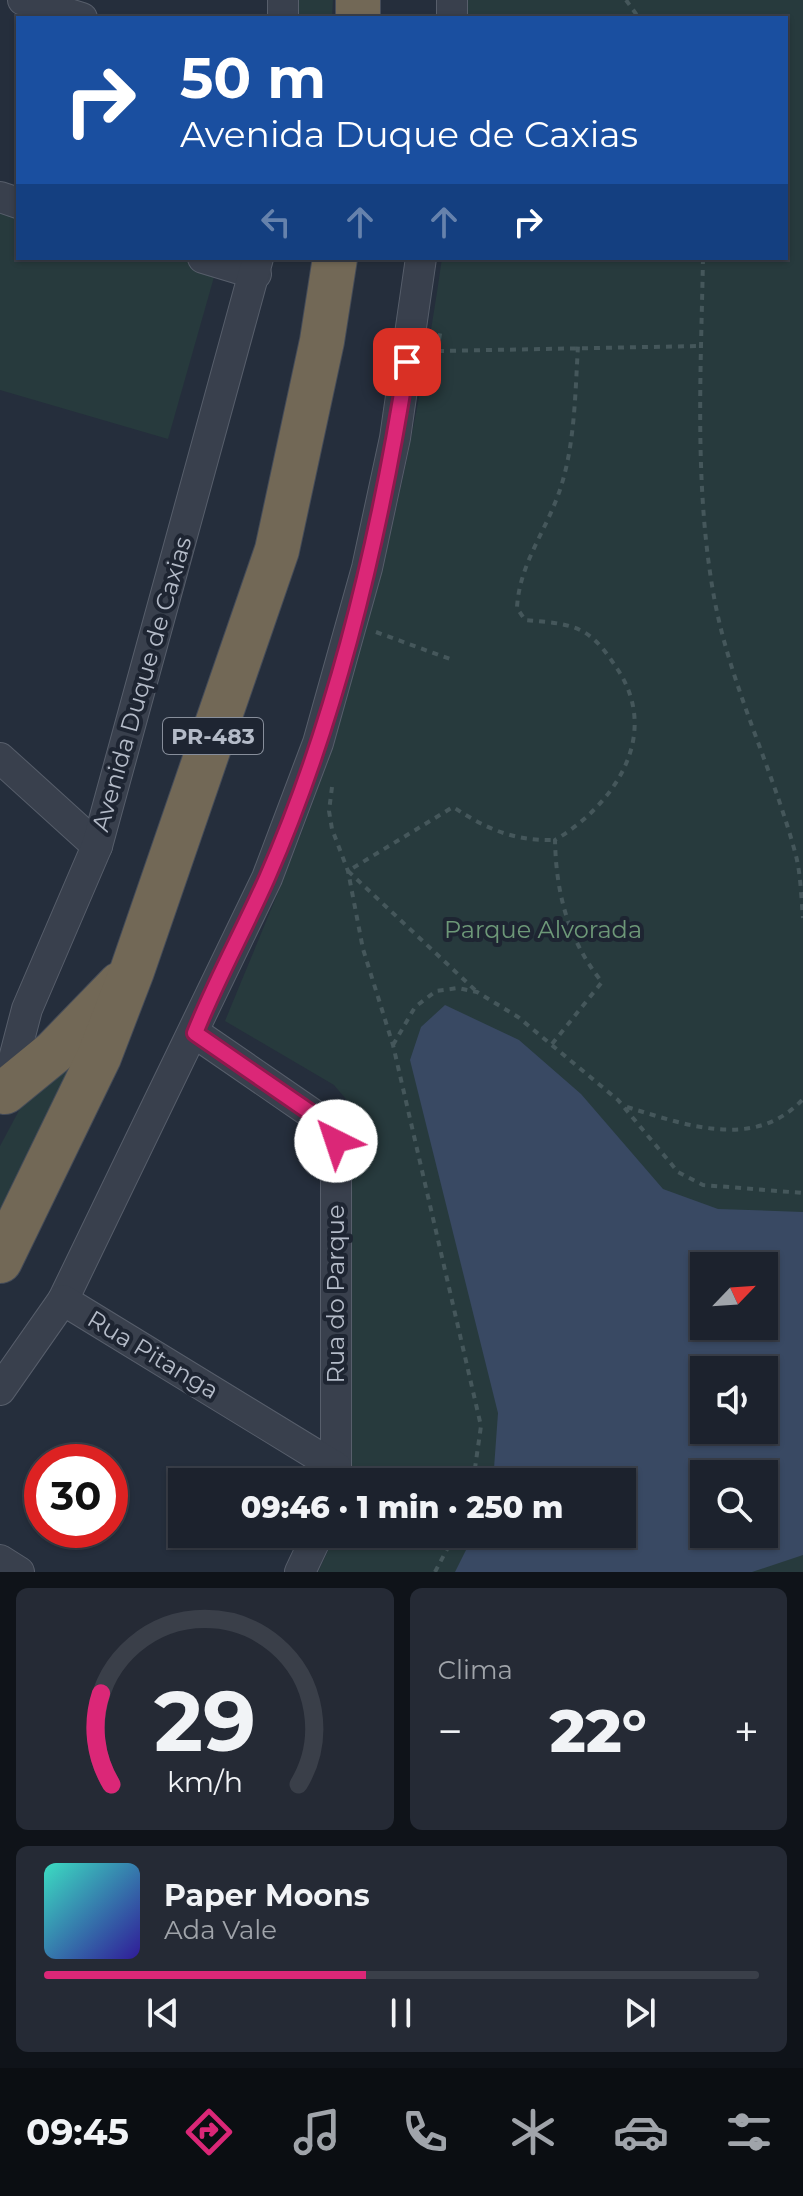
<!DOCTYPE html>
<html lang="pt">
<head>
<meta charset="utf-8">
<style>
	body { margin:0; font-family:Montserrat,sans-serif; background:#252a35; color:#f1f3f6; height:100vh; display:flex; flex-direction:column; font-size:30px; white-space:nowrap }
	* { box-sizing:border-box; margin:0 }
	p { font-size:26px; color:#a0a4aa }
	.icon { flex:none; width:44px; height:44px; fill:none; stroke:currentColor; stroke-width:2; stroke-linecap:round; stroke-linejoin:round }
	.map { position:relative; height:1572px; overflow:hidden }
	.sheet { display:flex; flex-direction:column; gap:16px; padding:16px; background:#0f1319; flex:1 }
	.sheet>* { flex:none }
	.banner { position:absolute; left:16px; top:16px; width:772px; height:244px; border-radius:0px; box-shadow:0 2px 6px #0004,0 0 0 2px #3a3f49; background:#1a4fa0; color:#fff; overflow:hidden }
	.needle { width:52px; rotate:65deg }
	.buttons { position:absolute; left:690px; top:1252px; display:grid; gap:16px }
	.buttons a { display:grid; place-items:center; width:88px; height:88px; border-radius:0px; background:#1c222d; box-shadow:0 2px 6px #0004,0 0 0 2px #3a3f49; font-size:40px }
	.speed { position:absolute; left:24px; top:1444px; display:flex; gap:16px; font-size:40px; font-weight:700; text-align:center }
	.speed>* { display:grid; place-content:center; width:104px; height:104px; border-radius:50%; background:#1c222d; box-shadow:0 2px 6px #0004,0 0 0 2px #3a3f49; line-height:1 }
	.speed .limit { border:12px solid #d22; background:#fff; color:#111 }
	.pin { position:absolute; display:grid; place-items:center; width:68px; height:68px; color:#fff; margin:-34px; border-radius:16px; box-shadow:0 4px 12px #0006 }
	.me { position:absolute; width:88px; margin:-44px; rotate:319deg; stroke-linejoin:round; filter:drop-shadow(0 0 6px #0008) }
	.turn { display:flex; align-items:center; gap:28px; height:168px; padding:0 32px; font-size:36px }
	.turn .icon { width:104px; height:104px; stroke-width:2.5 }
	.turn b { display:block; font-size:56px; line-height:68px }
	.lanes { display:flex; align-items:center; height:76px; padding:0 32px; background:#0003; justify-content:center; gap:40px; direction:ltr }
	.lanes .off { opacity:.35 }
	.big { font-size:60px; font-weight:800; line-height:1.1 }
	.sheet .card { flex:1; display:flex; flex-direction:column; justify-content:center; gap:12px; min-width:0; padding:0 28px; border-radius:12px; background:#252a35 }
	.sheet .dial { align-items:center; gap:0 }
	.dial svg { height:208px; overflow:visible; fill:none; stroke:#3a3f49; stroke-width:7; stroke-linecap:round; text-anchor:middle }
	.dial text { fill:#f1f3f6; stroke:none }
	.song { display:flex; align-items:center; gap:24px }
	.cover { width:96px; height:96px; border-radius:12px; background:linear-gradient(135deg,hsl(170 70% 55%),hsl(250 70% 35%)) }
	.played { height:8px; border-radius:4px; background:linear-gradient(90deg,#db2777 45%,#3a3f49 45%) }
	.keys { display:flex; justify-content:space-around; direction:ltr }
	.heat { display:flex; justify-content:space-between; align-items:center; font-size:44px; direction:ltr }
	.sheet .tiles { flex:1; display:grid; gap:16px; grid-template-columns:1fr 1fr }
	.card:last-child { grid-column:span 2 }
	.trip { position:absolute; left:168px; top:1468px; width:468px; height:80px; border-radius:0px; background:#1c222d; box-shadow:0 2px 6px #0004,0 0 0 2px #3a3f49; font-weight:800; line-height:80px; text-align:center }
	.menu { display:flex; height:128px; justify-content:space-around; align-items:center; background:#0b0e12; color:#a0a4aa }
	.menu .icon { width:56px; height:56px }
	.menu .current { color:#db2777 }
	.menu b { font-size:36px; color:#f1f3f6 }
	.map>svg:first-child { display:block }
	.green { fill:#273a3d; fill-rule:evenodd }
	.water { fill:#394963; fill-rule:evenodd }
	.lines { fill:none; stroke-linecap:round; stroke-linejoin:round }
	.minor-casing { stroke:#575e6b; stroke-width:32 }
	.highway-casing { stroke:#444b58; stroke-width:46 }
	.path { stroke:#45575b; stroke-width:4; stroke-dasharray:6 6; stroke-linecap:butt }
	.minor { stroke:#39404d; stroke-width:30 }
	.highway { stroke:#726856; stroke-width:44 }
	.route-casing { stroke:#8e194d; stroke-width:20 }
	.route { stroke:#db2777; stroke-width:14 }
	.labels { text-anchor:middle; stroke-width:8; stroke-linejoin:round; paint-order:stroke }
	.shield { fill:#1e2532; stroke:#878e9b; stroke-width:2 }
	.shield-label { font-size:22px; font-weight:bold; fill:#b4bbc8 }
	.street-label { font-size:24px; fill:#b4bbc8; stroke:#1e2532 }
	.park-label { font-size:24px; fill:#6d9878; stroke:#1e2532 }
</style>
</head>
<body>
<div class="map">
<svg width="803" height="1572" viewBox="0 0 803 1572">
	<rect width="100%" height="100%" fill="#252e3c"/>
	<g class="green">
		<polygon points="290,0 333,0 332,18 290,18"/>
		<path d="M462,0H803V1572H318L336,1534H622V1482H350V1104L334,1085L225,1021C260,935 298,849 327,761C380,597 418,428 442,258H786V18H462ZM704,1266H764V1326H704ZM704,1370H764V1430H704ZM704,1474H764V1534H704Z"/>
		<polygon points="0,207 18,212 18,258 174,258 216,270 168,439 0,390"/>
		<polygon points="112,1005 0,1221 0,1146 30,1090"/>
	</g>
	<path class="water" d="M445,1005L519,1040L581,1094L663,1189L718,1209L803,1212V1555L752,1572H455L474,1534H622V1482H493L498,1413L410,1060L421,1027ZM704,1266H764V1326H704ZM704,1370H764V1430H704ZM704,1474H764V1534H704Z"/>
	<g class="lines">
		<g class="minor-casing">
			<g id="minor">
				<polyline points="23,0 82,18"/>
				<polyline points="283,0 283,18"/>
				<polyline points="452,18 452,0"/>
				<polyline points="0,197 18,203"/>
				<polyline points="203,258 256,274"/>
				<polyline points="0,758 97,846"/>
				<polyline points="195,1033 327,1124 336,1141 336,1467 333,1482"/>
				<polyline points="5,1093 27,1009 97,846 258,258"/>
				<polyline points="63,1300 267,878 318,743 367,568 395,438 421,258"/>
				<polyline points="0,1390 63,1300 336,1467"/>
				<polyline points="0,1560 19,1572"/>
				<polyline points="300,1572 318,1534"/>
			</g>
		</g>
		<g class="highway-casing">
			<g id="highway">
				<polyline points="358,18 358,0"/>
				<polyline points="5,1092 54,1052 120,984"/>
				<polyline points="0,1261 99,1057 132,971 277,550 322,341 335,258"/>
			</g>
		</g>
		<g class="path">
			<polyline points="626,0 639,18"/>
			<path d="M703,258C701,370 694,486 714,597C730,685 772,767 795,852C801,873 801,897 803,918"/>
			<polyline points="438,351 701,346"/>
			<polyline points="435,363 441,328"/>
			<polyline points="376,632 450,659"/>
			<polyline points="332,787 329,811 332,829 348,871 363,949 393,1045 481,1426 473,1482"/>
			<path d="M475,990L348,871L453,807C487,829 513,841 555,840"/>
			<path d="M552,1044L602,982C568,940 556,893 555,840C614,805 661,736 618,670C608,655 597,638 580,630C563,622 543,622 525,620L517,608C519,567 543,535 557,498C575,451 575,396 578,346"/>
			<polyline points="393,1045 415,1007 436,991 458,988 477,992 518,1017 618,1100 678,1172 703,1185 803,1193"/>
			<path d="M627,1107C686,1125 755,1151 803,1099"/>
			<polyline points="435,1572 455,1534"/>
		</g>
		<use href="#minor" class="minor"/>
		<use href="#highway" class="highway"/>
	</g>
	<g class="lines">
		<g class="route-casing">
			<path id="route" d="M336,1141L327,1124L195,1033C216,980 244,930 267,878C338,716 380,536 407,362"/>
		</g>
		<use href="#route" class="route"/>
	</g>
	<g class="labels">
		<rect class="shield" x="163" y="718" width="100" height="36" rx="6"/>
		<g class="shield-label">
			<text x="213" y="744">PR-483</text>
		</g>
		<g class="street-label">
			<text transform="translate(142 684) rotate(-74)" y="8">Avenida Duque de Caxias</text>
			<text transform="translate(336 1294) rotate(-90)" y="8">Rua do Parque</text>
			<text transform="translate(153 1355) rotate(31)" y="8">Rua Pitanga</text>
		</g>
		<g class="park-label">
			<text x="543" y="938">Parque Alvorada</text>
		</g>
	</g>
</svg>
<div class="buttons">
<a><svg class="needle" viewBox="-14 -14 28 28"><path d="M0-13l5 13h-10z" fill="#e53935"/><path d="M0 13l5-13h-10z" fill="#a0a4aa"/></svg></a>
<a><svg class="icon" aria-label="sound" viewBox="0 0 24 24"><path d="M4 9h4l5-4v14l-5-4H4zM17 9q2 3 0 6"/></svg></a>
<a><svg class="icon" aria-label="search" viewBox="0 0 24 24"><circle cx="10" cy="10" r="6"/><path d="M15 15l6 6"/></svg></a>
</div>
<div class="speed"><div class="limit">30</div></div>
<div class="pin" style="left:407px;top:362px;background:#d93025"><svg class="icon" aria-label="arrive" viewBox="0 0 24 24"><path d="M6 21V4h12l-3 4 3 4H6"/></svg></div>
<svg class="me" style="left:336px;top:1141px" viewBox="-20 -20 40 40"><circle r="19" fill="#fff"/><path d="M0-13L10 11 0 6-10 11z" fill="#db2777"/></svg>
<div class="trip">09:46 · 1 min · 250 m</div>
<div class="banner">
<div class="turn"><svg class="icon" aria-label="right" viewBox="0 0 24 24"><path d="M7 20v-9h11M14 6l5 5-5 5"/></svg><div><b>50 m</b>Avenida Duque de Caxias</div></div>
<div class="lanes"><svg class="icon off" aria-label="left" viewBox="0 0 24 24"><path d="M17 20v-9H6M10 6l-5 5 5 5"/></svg><svg class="icon off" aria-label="ahead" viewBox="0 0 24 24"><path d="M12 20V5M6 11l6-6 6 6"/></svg><svg class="icon off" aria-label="ahead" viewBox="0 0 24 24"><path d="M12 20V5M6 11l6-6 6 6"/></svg><svg class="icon" aria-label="right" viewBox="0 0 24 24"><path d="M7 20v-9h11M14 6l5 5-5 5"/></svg></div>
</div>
</div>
<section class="sheet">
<div class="tiles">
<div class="card dial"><svg viewBox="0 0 100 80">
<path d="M14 69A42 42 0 1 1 86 69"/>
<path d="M14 69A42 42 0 0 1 10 34" stroke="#db2777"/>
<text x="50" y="56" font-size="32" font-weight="700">29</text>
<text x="50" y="72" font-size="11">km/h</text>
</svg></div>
<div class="card"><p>Clima</p>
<div class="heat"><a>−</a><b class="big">22°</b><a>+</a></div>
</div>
<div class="card">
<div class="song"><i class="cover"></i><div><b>Paper Moons</b><p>Ada Vale</p></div></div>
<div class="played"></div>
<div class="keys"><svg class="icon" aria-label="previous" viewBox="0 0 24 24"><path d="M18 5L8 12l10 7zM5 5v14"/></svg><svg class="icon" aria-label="pause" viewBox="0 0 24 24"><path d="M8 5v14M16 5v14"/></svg><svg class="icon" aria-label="next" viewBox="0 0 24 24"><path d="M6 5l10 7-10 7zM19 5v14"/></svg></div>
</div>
</div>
</section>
<nav class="menu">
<b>09:45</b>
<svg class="icon current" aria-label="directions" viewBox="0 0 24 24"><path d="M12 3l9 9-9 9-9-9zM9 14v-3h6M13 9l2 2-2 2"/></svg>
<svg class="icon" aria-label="music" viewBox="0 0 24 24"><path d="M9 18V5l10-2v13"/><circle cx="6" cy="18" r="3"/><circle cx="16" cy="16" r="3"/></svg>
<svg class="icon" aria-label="phone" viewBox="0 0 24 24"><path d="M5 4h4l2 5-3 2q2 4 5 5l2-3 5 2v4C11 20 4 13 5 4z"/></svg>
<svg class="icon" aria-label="climate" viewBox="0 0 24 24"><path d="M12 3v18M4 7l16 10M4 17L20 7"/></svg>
<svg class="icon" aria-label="car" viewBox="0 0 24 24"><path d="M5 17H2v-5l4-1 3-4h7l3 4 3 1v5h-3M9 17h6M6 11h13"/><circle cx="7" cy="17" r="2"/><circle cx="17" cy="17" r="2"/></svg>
<svg class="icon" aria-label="filters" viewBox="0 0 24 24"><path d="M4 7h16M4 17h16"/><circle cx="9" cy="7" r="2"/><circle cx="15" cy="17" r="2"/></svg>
</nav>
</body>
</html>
